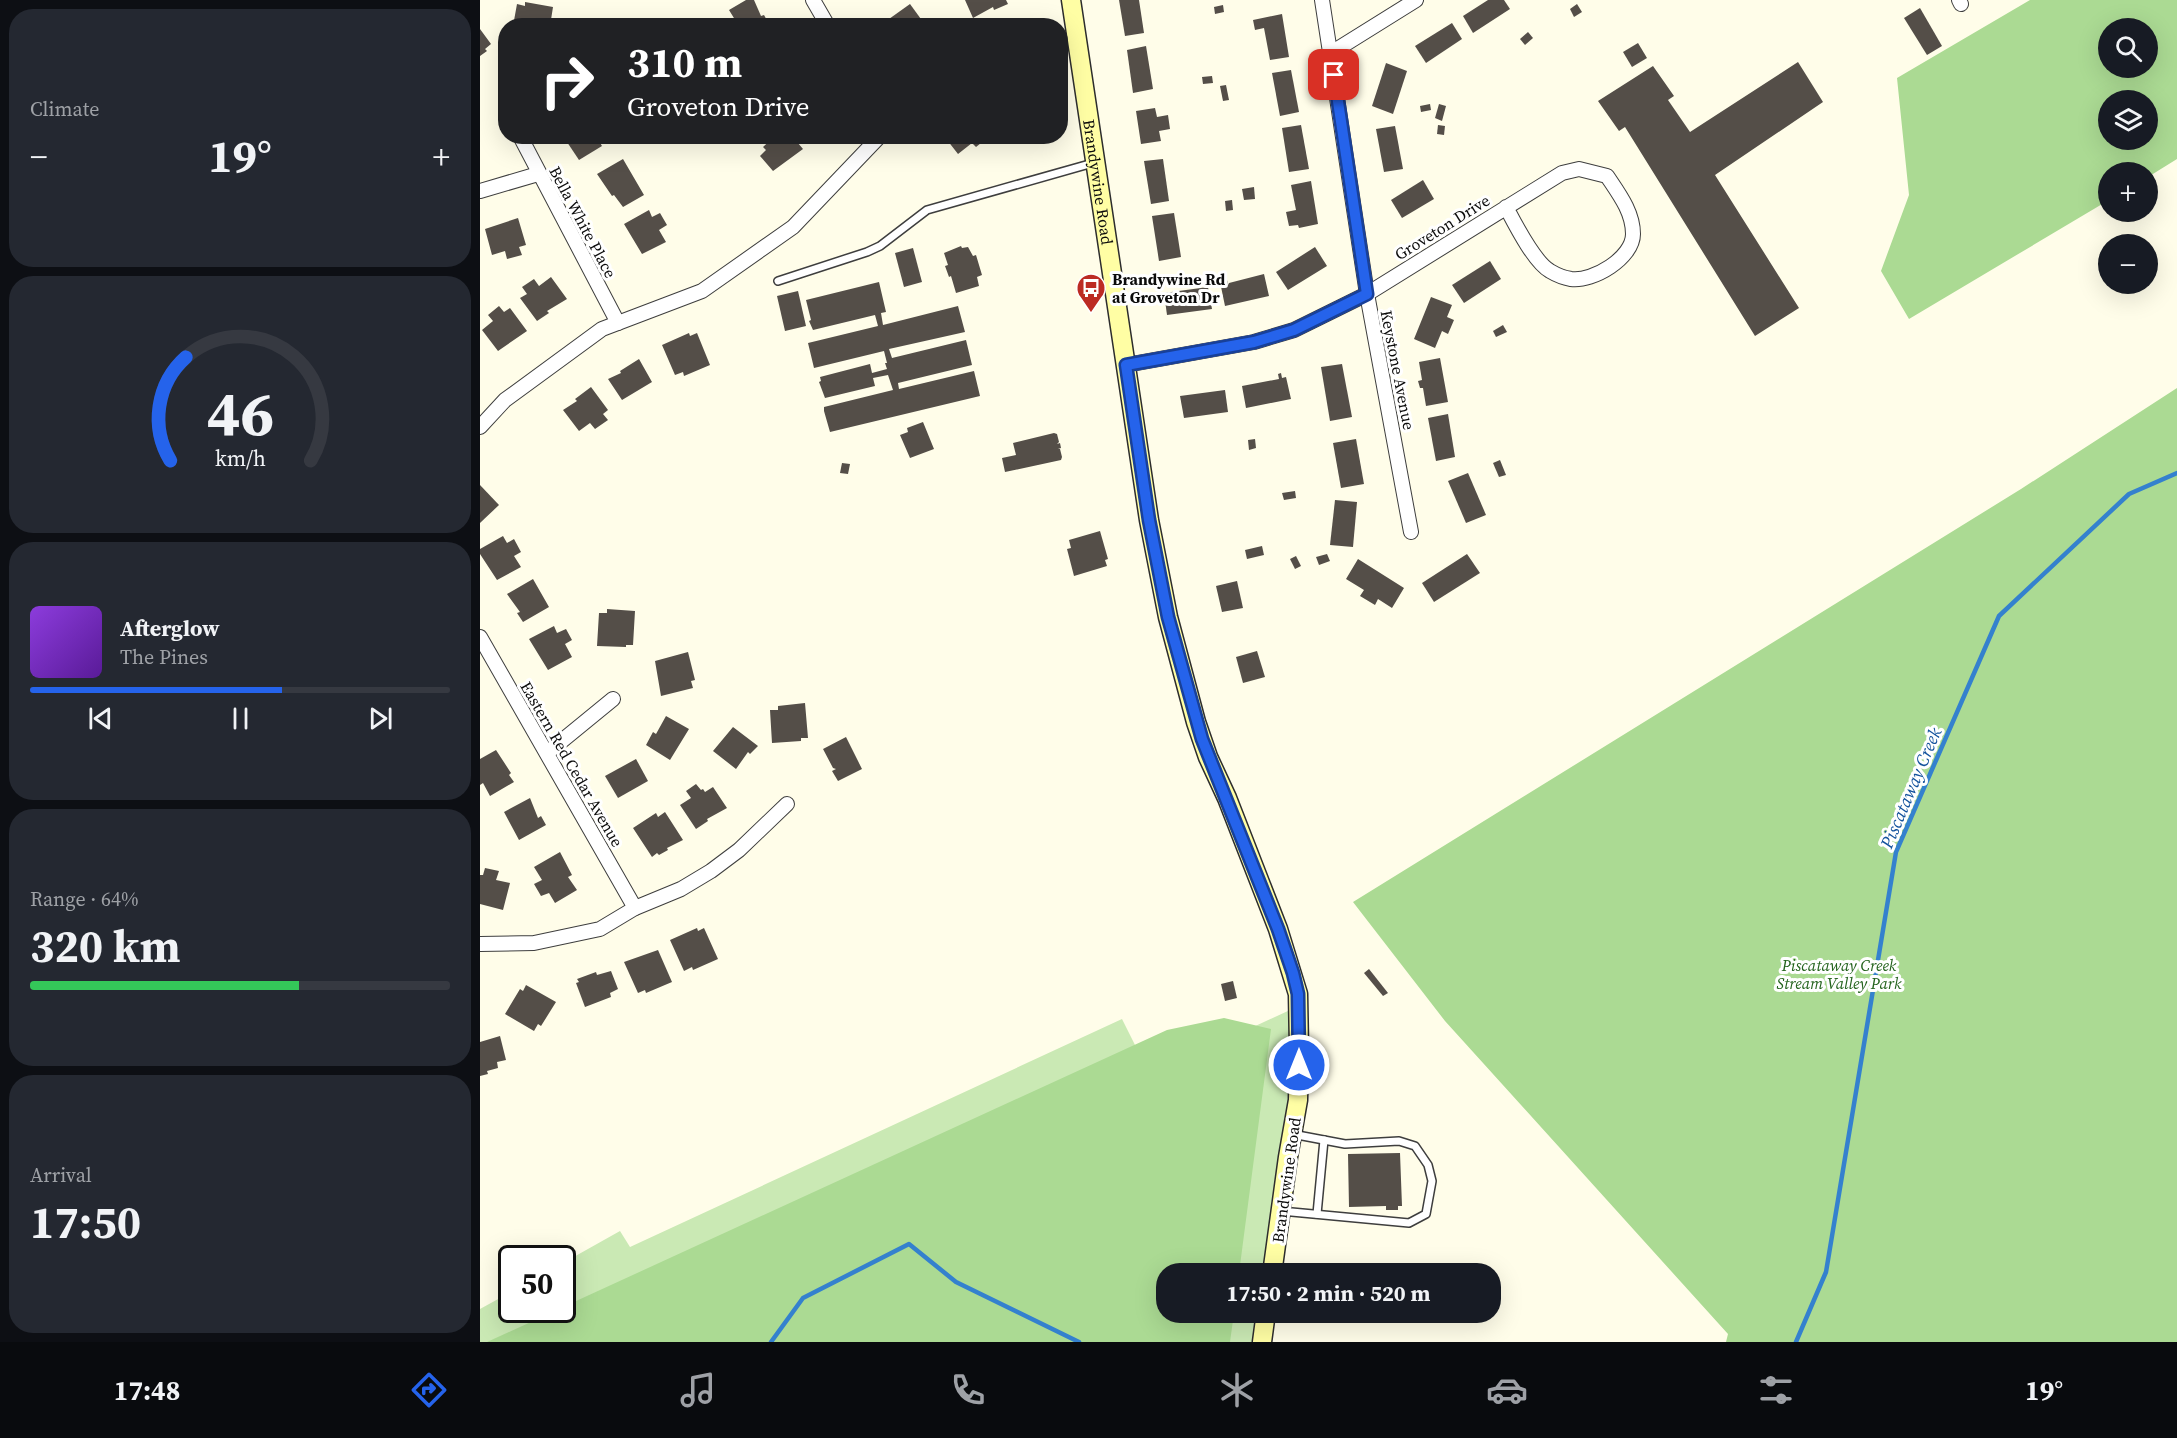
<!DOCTYPE html>
<html lang="en">
<head>
<meta charset="utf-8">
<style>
	body { margin:0; font-family:"Source Serif 4",serif; background:#242831; color:#f1f3f6; height:100vh; display:flex; flex-direction:column; font-size:22px; white-space:nowrap }
	* { box-sizing:border-box; margin:0 }
	p { font-size:20px; color:#9ea1a6 }
	.icon { flex:none; width:33px; height:33px; fill:none; stroke:currentColor; stroke-width:2; stroke-linecap:round; stroke-linejoin:round }
	.map { position:relative; flex:1; overflow:hidden }
	.details { display:flex; flex-direction:column; gap:9px; padding:9px; background:#0d0f14; width:480px }
	.details>* { flex:none }
	.banner { position:absolute; left:18px; top:18px; width:570px; height:126px; border-radius:24px; box-shadow:0 6px 24px #0002; background:#202124; color:#fff; overflow:hidden }
	.fabs { position:absolute; left:1618px; top:18px; display:grid; gap:12px }
	.fabs a { display:grid; place-items:center; width:60px; height:60px; border-radius:50%; background:#171b24; box-shadow:0 6px 24px #0002; font-size:30px }
	.speed { position:absolute; left:18px; top:1245px; display:flex; gap:12px; font-size:30px; font-weight:700; text-align:center }
	.speed>* { display:grid; place-content:center; width:78px; height:78px; border-radius:50%; background:#171b24; box-shadow:0 6px 24px #0002; line-height:1 }
	.speed .limit { border:3px solid #111; border-radius:9px; background:#fff; color:#111 }
	.pin { position:absolute; display:grid; place-items:center; width:51px; height:51px; color:#fff; margin:-26px; border-radius:12px; box-shadow:0 3px 9px #0006 }
	.me { position:absolute; width:66px; margin:-33px; rotate:0deg; stroke-linejoin:round; filter:drop-shadow(0 0 4px #0008) }
	.turn { display:flex; align-items:center; gap:21px; height:126px; padding:0 30px; font-size:27px }
	.turn .icon { width:78px; height:78px; stroke-width:2.5 }
	.turn b { display:block; font-size:42px; line-height:51px }
	.big { font-size:45px; font-weight:700; line-height:1.1 }
	.details .card { flex:1; display:flex; flex-direction:column; justify-content:center; gap:9px; min-width:0; padding:0 21px; border-radius:24px; background:#242831 }
	.details .dial { align-items:center; gap:0 }
	.dial svg { height:156px; overflow:visible; fill:none; stroke:#363941; stroke-width:7; stroke-linecap:round; text-anchor:middle }
	.dial text { fill:#f1f3f6; stroke:none }
	.song { display:flex; align-items:center; gap:18px }
	.cover { width:72px; height:72px; border-radius:9px; background:linear-gradient(135deg,hsl(270 70% 55%),hsl(270 70% 35%)) }
	.played { height:6px; border-radius:3px; background:linear-gradient(90deg,#2563eb 60%,#363941 60%) }
	.keys { display:flex; justify-content:space-around; direction:ltr }
	.heat { display:flex; justify-content:space-between; align-items:center; font-size:33px; direction:ltr }
	.charge { height:9px; border-radius:4px; background:linear-gradient(90deg,#34c759 64%,#363941 0) }
	.trip { position:absolute; left:676px; top:1263px; width:345px; height:60px; border-radius:24px; background:#171b24; box-shadow:0 6px 24px #0002; font-weight:700; line-height:60px; text-align:center }
	.dock { display:flex; height:96px; justify-content:space-around; align-items:center; background:#090b0e; color:#9ea1a6 }
	.dock .icon { width:42px; height:42px }
	.dock .active { color:#2563eb }
	.dock b { font-size:27px; color:#f1f3f6 }
	main { display:flex; flex:1; min-height:0 }
	.map>svg:first-child { display:block }
	.green { fill:#cae9b4 }
	.forest { fill:#abda93; fill-rule:evenodd }
	.lines { fill:none; stroke-linecap:round; stroke-linejoin:round }
	.stream { stroke:#3481ce; stroke-width:4.5 }
	.building { fill:#544e48 }
	.service-casing { stroke:#3e3e3e; stroke-width:10 }
	.minor-casing { stroke:#3e3e3e; stroke-width:16 }
	.secondary-casing { stroke:#2d2d2d; stroke-width:21 }
	.service { stroke:#fff; stroke-width:7 }
	.minor { stroke:#fff; stroke-width:14 }
	.secondary { stroke:#fffea4; stroke-width:18 }
	.route-casing { stroke:#184099; stroke-width:15 }
	.route { stroke:#2563eb; stroke-width:10 }
	.labels { text-anchor:middle; stroke-width:6; stroke-linejoin:round; paint-order:stroke }
	.street-label { font-size:16px; fill:#0b0b0b; stroke:#fff }
	.poi-label { font-size:16px; font-weight:bold; fill:#0b0b0b; stroke:#fff; text-anchor:start }
	.park-label { font-size:16px; font-style:italic; fill:#23631c; stroke:#fff }
	.water-label { font-size:18px; font-style:italic; fill:#14539d; stroke:#fff }
</style>
</head>
<body>
<main>
<section class="details">
<div class="card"><p>Climate</p>
<div class="heat"><a>−</a><b class="big">19°</b><a>+</a></div>
</div>
<div class="card dial"><svg viewBox="0 0 100 80">
<path d="M14 69A42 42 0 1 1 86 69"/>
<path d="M14 69A42 42 0 0 1 22 16" stroke="#2563eb"/>
<text x="50" y="56" font-size="32" font-weight="700">46</text>
<text x="50" y="72" font-size="11">km/h</text>
</svg></div>
<div class="card">
<div class="song"><i class="cover"></i><div><b>Afterglow</b><p>The Pines</p></div></div>
<div class="played"></div>
<div class="keys"><svg class="icon" aria-label="previous" viewBox="0 0 24 24"><path d="M18 5L8 12l10 7zM5 5v14"/></svg><svg class="icon" aria-label="pause" viewBox="0 0 24 24"><path d="M8 5v14M16 5v14"/></svg><svg class="icon" aria-label="next" viewBox="0 0 24 24"><path d="M6 5l10 7-10 7zM19 5v14"/></svg></div>
</div>
<div class="card"><p>Range · 64%</p><b class="big">320 km</b><div class="charge"></div></div>
<div class="card"><p>Arrival</p><b class="big">17:50</b></div>
</section>
<div class="map">
<svg width="1697" height="1342" viewBox="0 0 1697 1342">
	<rect width="100%" height="100%" fill="#fffde9"/>
	<polygon class="green" points="810,1010 811,1103 784,1273 687,1274 687,1312 777,1313 773,1342 0,1342 0,1309 31,1292 32,1310 82,1310 83,1263 140,1231 150,1247 642,1019 670,1075"/>
	<g class="forest">
		<path d="M1550,0H1697V159L1668,177V172H1629V200L1429,319L1401,271L1429,195L1417,78ZM1629,28H1668V68H1629ZM1629,100H1668V140H1629Z"/>
		<polygon points="1697,388 1697,1342 1246,1342 1248,1334 965,1021 873,902 1541,489"/>
		<polygon points="744,1018 791,1029 759,1273 687,1274 687,1312 754,1313 750,1342 7,1342 77,1310 82,1310 83,1307 687,1030"/>
	</g>
	<g class="lines">
		<g class="stream">
			<polyline points="291,1342 323,1298 429,1244 476,1282 599,1342"/>
			<polyline points="1316,1342 1346,1272 1416,852 1519,616 1649,494 1697,473"/>
		</g>
	</g>
	<g class="building">
		<polygon points="266,0 274,0 281,16 284,15 290,26 252,26 257,23 249,10"/>
		<polygon points="485,0 526,0 528,4 514,10 513,7 493,18"/>
		<polygon points="639,0 659,0 664,33 645,36"/>
		<polygon points="1008,0 1024,0 1030,9 993,33 983,16"/>
		<polygon points="45,2 73,7 70,26 33,26 37,4 45,6"/>
		<polygon points="430,4 446,26 403,26 402,24"/>
		<polygon points="1097,4 1102,12 1094,17 1090,9"/>
		<polygon points="743,5 744,12 735,14 734,7"/>
		<polygon points="1440,8 1462,46 1447,55 1424,18"/>
		<polygon points="802,14 809,57 790,60 784,28 775,30 773,20"/>
		<polygon points="972,23 982,39 946,63 935,46"/>
		<polygon points="0,29 11,44 5,49 7,51 0,56"/>
		<polygon points="1048,32 1053,38 1045,45 1040,39"/>
		<polygon points="1158,43 1167,58 1152,67 1143,52"/>
		<polygon points="666,46 673,89 653,93 647,50"/>
		<polygon points="1318,62 1343,102 1235,175 1319,308 1275,336 1145,127 1139,131 1118,101 1173,66 1194,96 1188,100 1210,132"/>
		<polygon points="906,63 927,71 913,114 892,106"/>
		<polygon points="811,70 819,112 800,116 792,73"/>
		<polygon points="732,76 733,83 723,84 722,77"/>
		<polygon points="746,85 749,100 743,101 740,86"/>
		<polygon points="950,104 951,110 941,112 940,106"/>
		<polygon points="959,104 966,106 962,121 955,118"/>
		<polygon points="675,108 677,117 688,115 690,129 679,131 681,141 661,144 656,111"/>
		<polygon points="821,125 829,169 809,172 802,128"/>
		<polygon points="958,125 965,126 964,135 957,134"/>
		<polygon points="915,126 923,169 904,172 896,129"/>
		<polygon points="83,136 116,136 122,146 99,160"/>
		<polygon points="295,136 312,136 323,149 293,171 280,156 286,150 283,147"/>
		<polygon points="464,136 505,136 506,139 496,147 492,143 478,154"/>
		<polygon points="143,159 164,195 143,207 134,195 132,196 117,174"/>
		<polygon points="683,159 689,201 671,204 664,161"/>
		<polygon points="943,180 954,199 922,218 911,200"/>
		<polygon points="831,181 838,224 819,228 818,225 809,226 806,212 816,210 811,185"/>
		<polygon points="774,187 775,199 764,200 762,189"/>
		<polygon points="752,200 753,210 746,211 745,201"/>
		<polygon points="169,210 172,217 180,213 187,225 179,230 186,242 162,254 144,224"/>
		<polygon points="694,213 701,257 679,261 672,216"/>
		<polygon points="38,218 46,245 39,247 42,255 27,259 25,251 12,255 5,229"/>
		<polygon points="481,246 482,248 488,247 493,256 496,255 502,275 497,277 499,286 476,293 471,276 469,277 465,266 468,265 464,253"/>
		<polygon points="835,247 847,266 808,290 796,272"/>
		<polygon points="433,248 442,282 424,287 415,253"/>
		<polygon points="1010,261 1021,279 984,303 972,285"/>
		<polygon points="784,274 789,296 745,306 739,277 746,275 748,285 749,283"/>
		<polygon points="71,277 87,299 67,311 69,313 57,321 40,298 47,294 42,287 54,279 59,286"/>
		<polygon points="399,282 406,312 401,313 403,325 478,306 485,332 409,349 412,358 486,340 492,365 418,383 419,389 494,371 500,396 350,432 344,411 344,407 413,390 408,375 393,378 395,386 345,398 339,382 341,381 340,377 390,364 392,373 407,369 405,363 407,363 404,351 334,368 328,343 398,326 395,315 333,330 329,321 331,320 326,300"/>
		<polygon points="728,287 732,309 687,315 684,293"/>
		<polygon points="318,291 326,326 305,331 297,296"/>
		<polygon points="951,297 972,305 967,317 974,320 968,334 962,331 955,348 934,339"/>
		<polygon points="19,306 24,312 30,308 47,331 18,351 2,330 13,321 8,315"/>
		<polygon points="1023,325 1027,332 1016,337 1013,331"/>
		<polygon points="209,333 210,336 217,333 230,365 204,376 203,372 195,375 182,345"/>
		<polygon points="960,358 968,402 946,406 943,388 940,388 938,381 942,380 939,362"/>
		<polygon points="159,359 172,382 142,400 128,379 141,373 140,371"/>
		<polygon points="862,364 872,417 850,421 841,367"/>
		<polygon points="801,373 802,378 806,377 811,399 766,408 762,386 799,379 798,374"/>
		<polygon points="111,387 128,410 123,414 128,420 115,429 110,423 99,431 83,410 97,401 95,399"/>
		<polygon points="745,390 748,412 704,418 700,396"/>
		<polygon points="968,414 975,457 956,461 948,418"/>
		<polygon points="443,422 454,449 430,458 420,435 428,432 427,428"/>
		<polygon points="574,433 577,434 579,442 577,444 580,443 581,448 578,449 580,449 582,457 581,460 525,472 522,458 536,455 533,443"/>
		<polygon points="775,439 776,448 769,450 768,440"/>
		<polygon points="876,439 884,484 861,488 853,443"/>
		<polygon points="1020,460 1026,475 1019,477 1013,463"/>
		<polygon points="362,463 370,464 368,474 360,473"/>
		<polygon points="988,473 1006,515 986,523 968,481"/>
		<polygon points="0,485 19,505 0,523"/>
		<polygon points="815,491 816,498 804,500 802,493"/>
		<polygon points="855,500 877,502 873,547 850,545"/>
		<polygon points="620,531 628,559 625,560 627,566 594,576 587,549 591,548 589,540"/>
		<polygon points="23,536 27,543 34,539 41,552 34,556 41,567 17,580 0,554 0,549"/>
		<polygon points="782,546 784,555 767,559 765,550"/>
		<polygon points="847,554 850,561 839,565 836,557"/>
		<polygon points="987,554 1000,573 954,602 942,583"/>
		<polygon points="816,556 821,566 815,569 810,559"/>
		<polygon points="878,559 924,588 912,608 898,599 895,605 880,596 884,590 866,579"/>
		<polygon points="53,579 69,607 43,622 37,613 40,612 27,594"/>
		<polygon points="757,581 763,608 742,612 736,586"/>
		<polygon points="127,609 155,611 153,645 146,645 146,647 117,646 119,613 127,613"/>
		<polygon points="74,626 77,633 86,629 92,640 85,644 92,657 68,670 49,639"/>
		<polygon points="777,651 785,677 763,683 756,657"/>
		<polygon points="208,652 215,680 211,681 213,688 181,696 175,661"/>
		<polygon points="325,703 328,738 321,738 321,741 292,743 290,710 298,710 298,706"/>
		<polygon points="186,716 209,729 190,760 166,745 173,732 176,734"/>
		<polygon points="253,727 278,746 270,754 268,752 256,769 233,751"/>
		<polygon points="366,737 382,769 358,781 352,771 356,769 353,768 343,749"/>
		<polygon points="16,750 31,773 29,775 34,782 10,796 3,783 0,785 0,759"/>
		<polygon points="156,759 168,781 138,798 125,776"/>
		<polygon points="216,784 221,790 223,789 225,792 233,787 247,808 227,819 228,821 216,829 200,805 211,798 206,791"/>
		<polygon points="50,798 58,818 61,816 66,825 39,840 24,812"/>
		<polygon points="185,812 203,840 187,848 188,850 179,855 177,853 172,857 153,828 176,813 178,817"/>
		<polygon points="80,852 92,875 88,877 97,890 75,903 69,893 61,896 54,884 62,880 54,867"/>
		<polygon points="5,868 19,871 16,880 30,883 23,910 0,904 0,875 3,875"/>
		<polygon points="217,928 218,931 224,928 238,959 213,970 212,967 204,971 190,940"/>
		<polygon points="178,950 192,982 166,993 165,990 158,993 144,962"/>
		<polygon points="889,969 908,993 903,996 884,973"/>
		<polygon points="131,971 138,989 130,993 131,997 105,1007 96,983 99,982 97,979 116,972 117,975"/>
		<polygon points="753,981 757,998 745,1001 741,984"/>
		<polygon points="46,985 76,1002 61,1026 58,1024 54,1031 25,1014 40,989 43,991"/>
		<polygon points="20,1036 26,1060 17,1062 18,1068 7,1071 8,1074 0,1076 0,1042"/>
		<polygon points="920,1153 922,1206 918,1206 918,1210 906,1210 906,1206 869,1207 868,1154"/>
	</g>
	<g class="lines">
		<g class="service-casing">
			<g id="service">
				<polyline points="298,281 387,252 400,246 447,210 613,163"/>
				<polyline points="801,1211 929,1223 946,1214 952,1181 948,1165 935,1146 919,1141 865,1144 812,1134"/>
				<polyline points="837,1214 844,1140"/>
			</g>
		</g>
		<g class="minor-casing">
			<g id="minor">
				<polyline points="333,0 348,26"/>
				<polyline points="842,0 887,294 931,532"/>
				<polyline points="1479,0 1481,4"/>
				<polyline points="851,53 936,0"/>
				<polyline points="40,136 138,323"/>
				<polyline points="0,191 58,174"/>
				<path d="M646,365L774,342L814,330L887,294L1082,173L1099,169L1127,176C1139,194 1153,212 1153,234C1153,258 1113,282 1091,279C1085,278 1075,274 1070,271C1054,262 1035,224 1026,207"/>
				<polyline points="0,427 25,400 122,329 222,291 313,227 400,136"/>
				<polyline points="0,637 155,908"/>
				<polyline points="67,753 133,699"/>
				<polyline points="0,944 54,943 120,929 155,908 201,889 231,871 259,850 307,804"/>
			</g>
		</g>
		<g class="secondary-casing">
			<g id="secondary">
				<path id="s1" d="M591,0L669,520L688,617L716,722L728,757L747,798L798,929L818,994L819,1048L818,1100L808,1157L792,1274"/>
				<polyline points="782,1342 786,1312"/>
			</g>
		</g>
		<use href="#service" class="service"/>
		<use href="#minor" class="minor"/>
		<use href="#secondary" class="secondary"/>
	</g>
	<g class="lines">
		<g class="route-casing">
			<polyline id="route" points="819,1065 818,994 813,973 798,929 722,739 688,617 669,520 646,365 774,342 814,330 887,294 854,75"/>
		</g>
		<use href="#route" class="route"/>
	</g>
	<defs>
		<g id="bus-pin" transform="scale(1.5)"><path d="M0 17L-7.5 6A9.5 9.5 0 1 1 7.5 6Z" fill="#bc2b23" stroke="#fff"/><path d="M-5-6H5V4H4V6H2V4H-2V6H-4V4H-5ZM-3.5-4V0h7V-4ZM-3.5 1.2v1.5H-2V1.2ZM2 1.2v1.5H3.5V1.2Z" fill="#fff"/></g>
	</defs>
	<g fill-rule="evenodd">
		<use href="#bus-pin" x="611" y="288"/>
	</g>
	<g class="labels">
		<g class="street-label">
			<text dy="6" stroke="none"><textPath href="#s1" startOffset="184">Brandywine Road</textPath></text>
			<text transform="translate(103 222) rotate(62)" y="6">Bella White Place</text>
			<text transform="translate(962 227) rotate(-32)" y="6">Groveton Drive</text>
			<text transform="translate(918 370) rotate(79)" y="6">Keystone Avenue</text>
			<text transform="translate(92 764) rotate(60)" y="6">Eastern Red Cedar Avenue</text>
			<text transform="translate(806 1180) rotate(-82)" y="6">Brandywine Road</text>
		</g>
		<g class="poi-label">
			<text x="632" y="285">Brandywine Rd<tspan x="632" dy="18">at Groveton Dr</tspan></text>
		</g>
		<g class="park-label">
			<text x="1359" y="971">Piscataway Creek<tspan x="1359" dy="18">Stream Valley Park</tspan></text>
		</g>
		<g class="water-label">
			<text transform="translate(1431 788) rotate(-67)" y="6">Piscataway Creek</text>
		</g>
	</g>
</svg>
<div class="fabs">
<a><svg class="icon" aria-label="search" viewBox="0 0 24 24"><circle cx="10" cy="10" r="6"/><path d="M15 15l6 6"/></svg></a>
<a><svg class="icon" aria-label="layers" viewBox="0 0 24 24"><path d="M12 4l9 5-9 5-9-5zM3 14l9 5 9-5"/></svg></a>
<a>+</a>
<a>−</a>
</div>
<div class="speed"><div class="limit">50</div></div>
<div class="pin" style="left:854px;top:75px;background:#d93025"><svg class="icon" aria-label="arrive" viewBox="0 0 24 24"><path d="M6 21V4h12l-3 4 3 4H6"/></svg></div>
<svg class="me" style="left:819px;top:1065px" viewBox="-20 -20 40 40"><circle r="17" fill="#2563eb" stroke="#fff" stroke-width="3"/><path d="M0-11L8 9 0 5-8 9z" fill="#fff"/></svg>
<div class="trip">17:50 · 2 min · 520 m</div>
<div class="banner">
<div class="turn"><svg class="icon" aria-label="right" viewBox="0 0 24 24"><path d="M7 20v-9h11M14 6l5 5-5 5"/></svg><div><b>310 m</b>Groveton Drive</div></div>
</div>
</div>
</main>
<nav class="dock">
<b>17:48</b>
<svg class="icon active" aria-label="directions" viewBox="0 0 24 24"><path d="M12 3l9 9-9 9-9-9zM9 14v-3h6M13 9l2 2-2 2"/></svg>
<svg class="icon" aria-label="music" viewBox="0 0 24 24"><path d="M9 18V5l10-2v13"/><circle cx="6" cy="18" r="3"/><circle cx="16" cy="16" r="3"/></svg>
<svg class="icon" aria-label="phone" viewBox="0 0 24 24"><path d="M5 4h4l2 5-3 2q2 4 5 5l2-3 5 2v4C11 20 4 13 5 4z"/></svg>
<svg class="icon" aria-label="climate" viewBox="0 0 24 24"><path d="M12 3v18M4 7l16 10M4 17L20 7"/></svg>
<svg class="icon" aria-label="car" viewBox="0 0 24 24"><path d="M5 17H2v-5l4-1 3-4h7l3 4 3 1v5h-3M9 17h6M6 11h13"/><circle cx="7" cy="17" r="2"/><circle cx="17" cy="17" r="2"/></svg>
<svg class="icon" aria-label="filters" viewBox="0 0 24 24"><path d="M4 7h16M4 17h16"/><circle cx="9" cy="7" r="2"/><circle cx="15" cy="17" r="2"/></svg>
<b>19°</b>
</nav>
</body>
</html>
